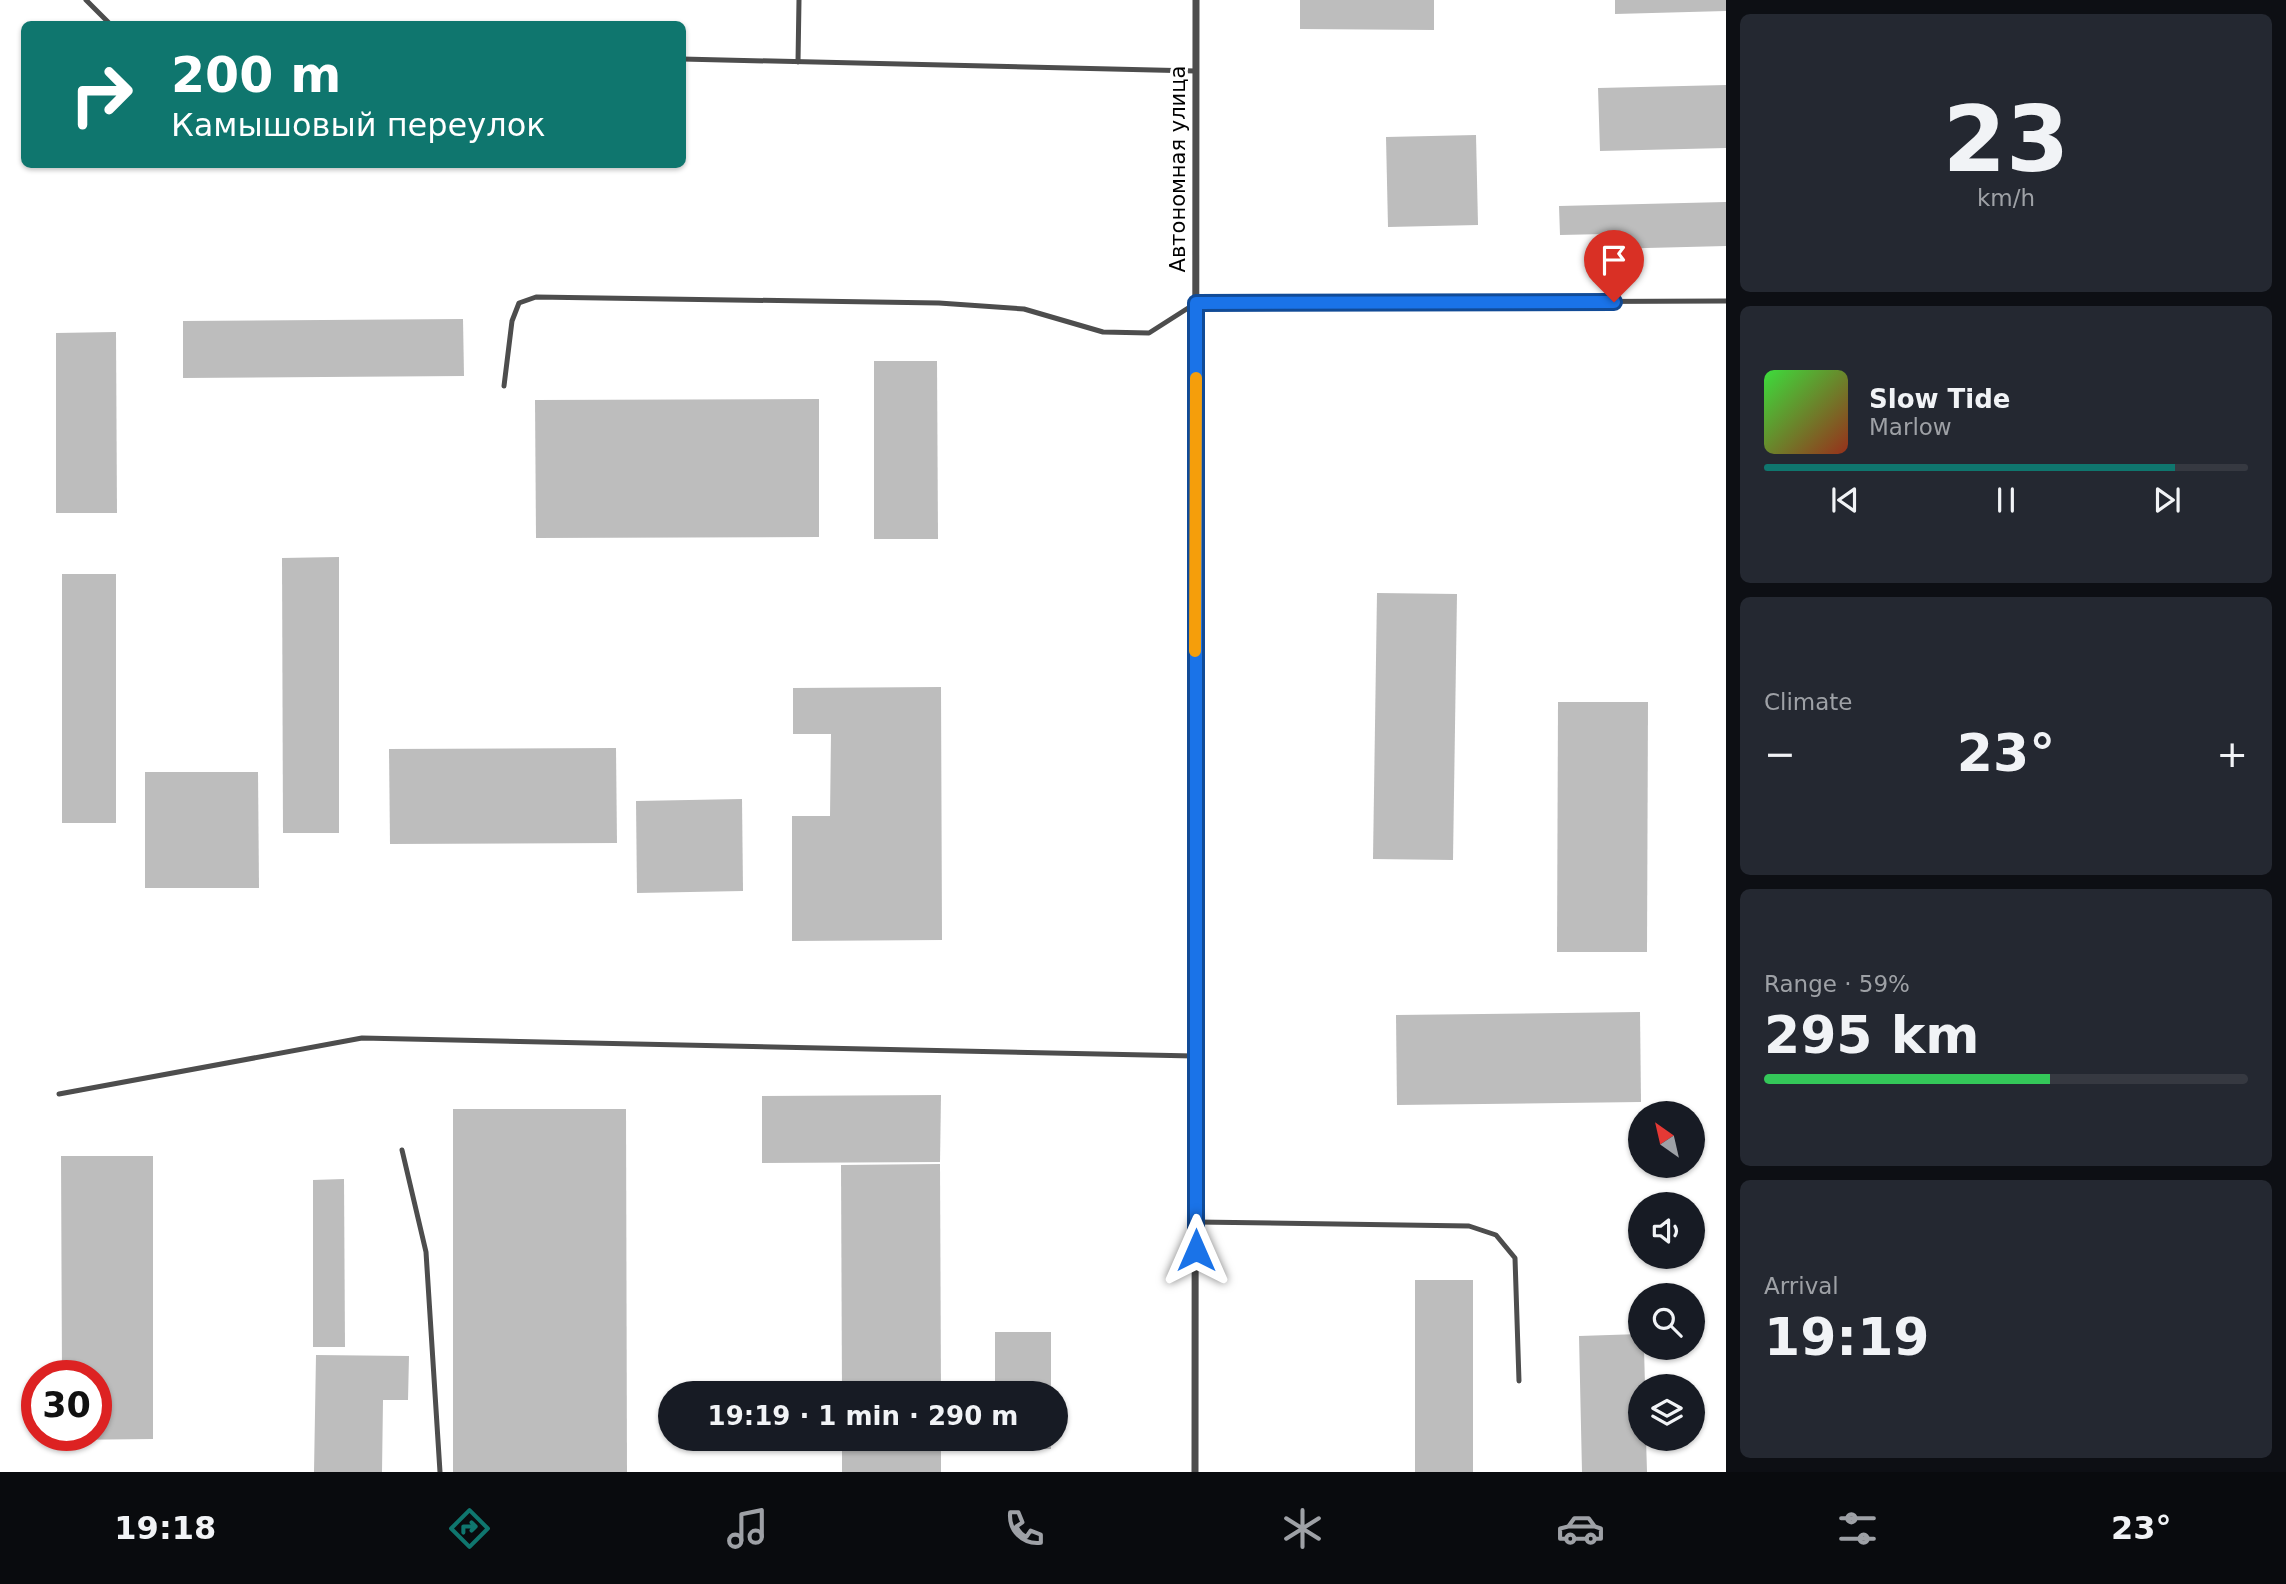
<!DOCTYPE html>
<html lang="en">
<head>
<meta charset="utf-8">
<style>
	body { margin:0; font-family:"DejaVu Sans",sans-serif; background:#242831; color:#f1f3f6; height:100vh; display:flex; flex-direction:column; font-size:26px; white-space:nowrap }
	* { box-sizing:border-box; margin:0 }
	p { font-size:23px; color:#9ea1a6 }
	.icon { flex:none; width:38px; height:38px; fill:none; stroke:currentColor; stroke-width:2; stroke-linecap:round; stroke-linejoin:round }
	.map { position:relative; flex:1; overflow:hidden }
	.details { display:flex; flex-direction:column; gap:14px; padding:14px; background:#0d0f14; width:560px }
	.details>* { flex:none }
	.guide { position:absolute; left:21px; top:21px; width:665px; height:147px; border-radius:10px; box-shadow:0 2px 5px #0004; background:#0f766e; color:#fff; overflow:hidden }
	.needle { width:46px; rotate:326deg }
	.fabs { position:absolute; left:1628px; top:1101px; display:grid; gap:14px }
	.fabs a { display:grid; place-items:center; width:77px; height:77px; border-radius:50%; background:#171b24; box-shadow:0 2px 5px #0004; font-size:35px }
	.speed { position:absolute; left:21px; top:1360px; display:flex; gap:14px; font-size:35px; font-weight:700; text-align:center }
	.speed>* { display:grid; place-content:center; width:91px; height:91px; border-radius:50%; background:#171b24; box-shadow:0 2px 5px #0004; line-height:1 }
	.speed .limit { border:10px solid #d22; background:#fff; color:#111 }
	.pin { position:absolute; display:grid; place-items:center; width:60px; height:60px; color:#fff; margin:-72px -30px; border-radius:50% 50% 50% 0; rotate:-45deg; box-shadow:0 0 7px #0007 }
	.pin .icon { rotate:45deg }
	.me { position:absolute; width:77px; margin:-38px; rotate:0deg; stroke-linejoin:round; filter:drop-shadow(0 0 5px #0008) }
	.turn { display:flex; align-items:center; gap:24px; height:147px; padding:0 35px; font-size:32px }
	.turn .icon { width:91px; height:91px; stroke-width:2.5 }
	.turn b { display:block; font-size:49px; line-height:60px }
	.big { font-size:52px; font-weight:700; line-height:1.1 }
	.details .card { flex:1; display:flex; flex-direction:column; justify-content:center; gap:10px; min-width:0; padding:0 24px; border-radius:10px; background:#242831 }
	.details .dial { align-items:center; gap:0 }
	.dial b { font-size:91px; line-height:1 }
	.song { display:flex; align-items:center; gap:21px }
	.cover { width:84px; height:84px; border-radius:10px; background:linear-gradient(135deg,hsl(120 70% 55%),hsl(10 70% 35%)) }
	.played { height:7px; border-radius:4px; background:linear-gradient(90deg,#0f766e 85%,#363941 85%) }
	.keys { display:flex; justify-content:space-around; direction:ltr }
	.heat { display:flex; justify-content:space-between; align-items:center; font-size:38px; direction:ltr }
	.charge { height:10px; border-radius:5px; background:linear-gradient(90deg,#34c759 59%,#363941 0) }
	.trip { position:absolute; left:658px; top:1381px; width:410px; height:70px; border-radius:35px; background:#171b24; box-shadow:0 2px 5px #0004; font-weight:700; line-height:70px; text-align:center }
	.tabs { display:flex; height:112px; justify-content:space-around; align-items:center; background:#090b0e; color:#9ea1a6 }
	.tabs .icon { width:49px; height:49px }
	.tabs .current { color:#0f766e }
	.tabs b { font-size:32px; color:#f1f3f6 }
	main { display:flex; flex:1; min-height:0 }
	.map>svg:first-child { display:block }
	.building { fill:#bdbdbd }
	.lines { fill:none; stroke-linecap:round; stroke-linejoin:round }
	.service { stroke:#4d4d4d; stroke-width:5 }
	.minor { stroke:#4d4d4d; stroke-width:7 }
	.route-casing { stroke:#114b97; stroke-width:18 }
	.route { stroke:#1a73e8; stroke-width:12 }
	.slow { stroke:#f59e0b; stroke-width:12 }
	.labels { text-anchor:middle; stroke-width:6; stroke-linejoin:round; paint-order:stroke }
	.street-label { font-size:21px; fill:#000; stroke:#fff }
</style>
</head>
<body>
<main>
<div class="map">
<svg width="1726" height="1472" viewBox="0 0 1726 1472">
	<rect width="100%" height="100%" fill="#fff"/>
	<g class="building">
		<polygon points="1300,0 1434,0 1434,30 1300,29"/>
		<polygon points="1615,0 1726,0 1726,11 1615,14"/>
		<polygon points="1726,85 1726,148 1600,151 1598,88"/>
		<polygon points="1476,135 1478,225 1388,227 1386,137"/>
		<polygon points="1726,202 1726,246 1607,249 1606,234 1560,235 1559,206"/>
		<polygon points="463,319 464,376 183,378 183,321"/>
		<polygon points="116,332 117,513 56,513 56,333"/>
		<polygon points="874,361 937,361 938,539 874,539"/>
		<polygon points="819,399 819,537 536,538 535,400"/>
		<polygon points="339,557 339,833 283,833 282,558"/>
		<rect x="62" y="574" width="54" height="249"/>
		<polygon points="1377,593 1457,594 1453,860 1373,859"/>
		<polygon points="941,687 942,940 792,941 792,816 830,816 831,734 793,734 793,688"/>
		<polygon points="1558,702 1648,702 1647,952 1557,952"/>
		<polygon points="616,748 617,843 390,844 389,749"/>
		<polygon points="145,772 258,772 259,888 145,888"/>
		<polygon points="742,799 743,891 637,893 636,801"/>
		<polygon points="1640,1012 1641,1102 1397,1105 1396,1015"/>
		<polygon points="941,1095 940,1162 762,1163 762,1096"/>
		<polygon points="453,1109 626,1109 627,1472 453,1472"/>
		<polygon points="61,1156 153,1156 153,1439 62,1440 62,1435 96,1435 96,1376 62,1376"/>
		<polygon points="940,1164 941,1393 842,1393 841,1165"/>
		<polygon points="344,1179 345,1347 313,1347 313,1180"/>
		<rect x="1415" y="1280" width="58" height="192"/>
		<rect x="995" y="1332" width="56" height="61"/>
		<polygon points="1640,1334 1640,1348 1644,1348 1645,1386 1640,1386 1640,1438 1646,1438 1647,1472 1582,1472 1579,1336"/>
		<polygon points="316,1355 409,1356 408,1400 383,1400 382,1472 314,1472"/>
		<rect x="842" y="1438" width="99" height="34"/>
		<polygon points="995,1438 1051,1438 1051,1449 995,1450"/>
	</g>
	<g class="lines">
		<g class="service">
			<polyline points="86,0 110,24"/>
			<polyline points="682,59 1196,71"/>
			<polyline points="798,62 799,0"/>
			<polyline points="504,386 512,321 519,303 536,297 939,303 1024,309 1103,332 1149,333 1196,303 1726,301"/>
			<polyline points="59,1094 362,1038 1194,1056"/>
			<polyline points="402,1150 426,1252 440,1472"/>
			<polyline points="1196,1222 1469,1226 1496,1235 1515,1258 1519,1381"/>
		</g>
		<polyline class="minor" points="1195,1472 1196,0"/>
	</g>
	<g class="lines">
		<g class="route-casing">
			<polyline id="route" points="1196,1250 1196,303 1614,302"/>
		</g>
		<use href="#route" class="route"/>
		<polyline class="slow" points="1195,651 1196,378"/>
	</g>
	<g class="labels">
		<g class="street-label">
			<text transform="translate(1178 169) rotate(-90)" y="7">Автономная улица</text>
		</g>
	</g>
</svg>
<div class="fabs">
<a><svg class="needle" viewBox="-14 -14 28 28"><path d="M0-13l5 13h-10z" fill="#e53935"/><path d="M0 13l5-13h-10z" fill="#9ea1a6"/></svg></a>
<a><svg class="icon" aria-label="sound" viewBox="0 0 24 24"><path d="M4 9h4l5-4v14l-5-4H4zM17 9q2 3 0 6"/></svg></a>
<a><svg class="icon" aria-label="search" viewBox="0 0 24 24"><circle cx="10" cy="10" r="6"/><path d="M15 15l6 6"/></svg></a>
<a><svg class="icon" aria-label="layers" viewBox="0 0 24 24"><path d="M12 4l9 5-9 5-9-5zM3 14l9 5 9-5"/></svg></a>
</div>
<div class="speed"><div class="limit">30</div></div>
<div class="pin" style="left:1614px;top:302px;background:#d93025"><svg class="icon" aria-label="arrive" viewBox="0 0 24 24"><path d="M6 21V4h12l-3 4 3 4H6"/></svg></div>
<svg class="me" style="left:1196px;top:1250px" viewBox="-20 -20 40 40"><path d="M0-17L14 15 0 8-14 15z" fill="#1a73e8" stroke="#fff" stroke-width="4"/></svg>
<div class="trip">19:19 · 1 min · 290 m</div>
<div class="guide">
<div class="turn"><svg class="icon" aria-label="right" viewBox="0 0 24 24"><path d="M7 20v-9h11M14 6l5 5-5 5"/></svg><div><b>200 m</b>Камышовый переулок</div></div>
</div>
</div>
<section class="details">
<div class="card dial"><b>23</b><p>km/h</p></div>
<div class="card">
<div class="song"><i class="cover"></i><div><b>Slow Tide</b><p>Marlow</p></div></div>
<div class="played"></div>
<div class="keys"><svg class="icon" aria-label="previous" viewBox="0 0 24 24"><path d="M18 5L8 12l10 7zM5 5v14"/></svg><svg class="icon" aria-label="pause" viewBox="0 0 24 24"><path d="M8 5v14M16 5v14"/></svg><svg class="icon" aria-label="next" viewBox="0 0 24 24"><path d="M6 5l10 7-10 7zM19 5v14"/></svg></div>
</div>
<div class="card"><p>Climate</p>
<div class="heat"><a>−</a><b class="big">23°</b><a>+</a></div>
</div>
<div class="card"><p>Range · 59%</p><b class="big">295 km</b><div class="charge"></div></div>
<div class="card"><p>Arrival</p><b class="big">19:19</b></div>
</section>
</main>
<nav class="tabs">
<b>19:18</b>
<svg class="icon current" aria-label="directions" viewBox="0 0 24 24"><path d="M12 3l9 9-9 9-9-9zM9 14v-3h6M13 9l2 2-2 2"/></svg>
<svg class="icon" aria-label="music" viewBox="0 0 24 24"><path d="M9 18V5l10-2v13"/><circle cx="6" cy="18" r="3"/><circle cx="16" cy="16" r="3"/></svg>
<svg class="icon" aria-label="phone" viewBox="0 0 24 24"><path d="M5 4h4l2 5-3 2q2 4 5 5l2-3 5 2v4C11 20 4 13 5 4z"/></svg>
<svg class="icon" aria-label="climate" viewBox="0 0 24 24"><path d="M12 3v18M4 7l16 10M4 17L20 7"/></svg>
<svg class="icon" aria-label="car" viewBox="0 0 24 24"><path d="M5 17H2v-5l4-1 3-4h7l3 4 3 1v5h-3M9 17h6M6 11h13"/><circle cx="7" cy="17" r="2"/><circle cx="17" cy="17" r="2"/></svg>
<svg class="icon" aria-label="filters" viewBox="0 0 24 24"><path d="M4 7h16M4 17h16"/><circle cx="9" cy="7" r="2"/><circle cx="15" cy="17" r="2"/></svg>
<b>23°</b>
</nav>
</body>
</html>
